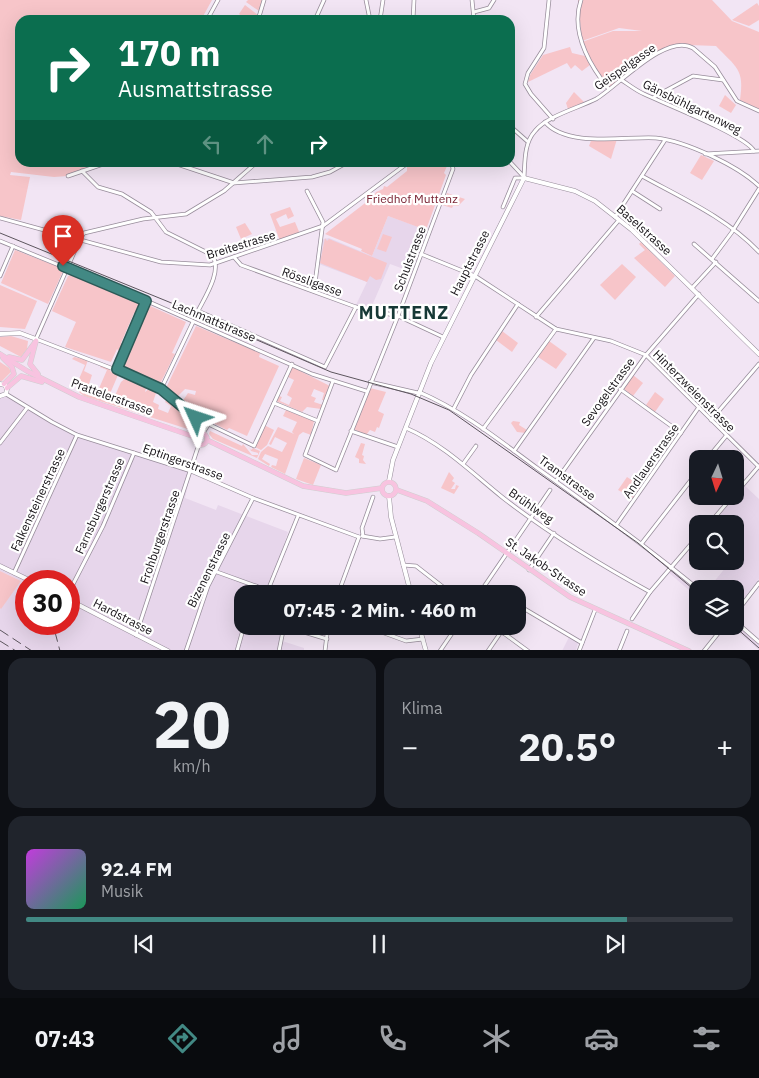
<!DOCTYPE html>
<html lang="de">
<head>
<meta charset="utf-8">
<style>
	body { margin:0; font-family:"IBM Plex Sans",sans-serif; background:#20242c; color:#f1f3f6; height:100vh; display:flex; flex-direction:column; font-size:19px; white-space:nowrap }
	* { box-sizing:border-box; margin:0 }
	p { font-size:16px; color:#9ea1a6 }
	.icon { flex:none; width:28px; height:28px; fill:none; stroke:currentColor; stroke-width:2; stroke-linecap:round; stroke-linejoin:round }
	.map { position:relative; height:650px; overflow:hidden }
	.panel { display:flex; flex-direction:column; gap:8px; padding:8px; background:#0d0f14; flex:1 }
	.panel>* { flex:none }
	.guide { position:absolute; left:15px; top:15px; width:500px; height:152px; border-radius:15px; box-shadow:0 5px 20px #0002; background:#0b6e4f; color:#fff; overflow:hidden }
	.needle { width:32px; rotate:184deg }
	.fabs { position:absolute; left:689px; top:450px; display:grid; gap:10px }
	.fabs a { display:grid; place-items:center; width:55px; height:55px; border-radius:10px; background:#171b24; box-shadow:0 5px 20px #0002; font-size:25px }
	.speed { position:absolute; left:15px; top:570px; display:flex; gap:10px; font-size:25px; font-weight:700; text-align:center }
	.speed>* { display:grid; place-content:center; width:65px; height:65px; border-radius:50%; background:#171b24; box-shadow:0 5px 20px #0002; line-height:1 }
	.speed .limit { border:8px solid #d22; background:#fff; color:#111 }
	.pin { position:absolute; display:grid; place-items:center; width:42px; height:42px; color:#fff; margin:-51px -21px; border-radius:50% 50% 50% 0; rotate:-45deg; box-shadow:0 0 5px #0007 }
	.pin .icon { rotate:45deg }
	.me { position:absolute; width:55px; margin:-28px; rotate:312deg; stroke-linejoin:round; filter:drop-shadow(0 0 4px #0008) }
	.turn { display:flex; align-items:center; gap:18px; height:105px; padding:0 20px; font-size:22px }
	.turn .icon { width:65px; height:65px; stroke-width:2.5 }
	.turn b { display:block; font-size:35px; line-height:42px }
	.lanes { display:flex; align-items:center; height:48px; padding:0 20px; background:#0003; justify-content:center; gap:25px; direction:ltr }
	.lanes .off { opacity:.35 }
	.big { font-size:38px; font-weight:700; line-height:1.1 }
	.panel .widget { flex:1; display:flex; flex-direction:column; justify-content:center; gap:8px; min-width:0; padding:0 18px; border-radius:15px; background:#20242c }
	.panel .dial { align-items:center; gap:0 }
	.dial b { font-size:65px; line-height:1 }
	.song { display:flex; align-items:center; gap:15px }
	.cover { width:60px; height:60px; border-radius:8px; background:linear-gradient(135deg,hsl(290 70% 55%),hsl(150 70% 35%)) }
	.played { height:5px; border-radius:2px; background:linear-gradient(90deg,#428984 85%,#363941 85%) }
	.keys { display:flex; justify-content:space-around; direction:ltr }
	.heat { display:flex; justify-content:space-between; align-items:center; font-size:28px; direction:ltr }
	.panel .tiles { flex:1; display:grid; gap:8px; grid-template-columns:1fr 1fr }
	.widget:last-child { grid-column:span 2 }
	.trip { position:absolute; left:234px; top:585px; width:292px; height:50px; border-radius:15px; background:#171b24; box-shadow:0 5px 20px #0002; font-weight:700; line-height:50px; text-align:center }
	.tabs { display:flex; height:80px; justify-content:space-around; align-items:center; background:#090b0e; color:#9ea1a6 }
	.tabs .icon { width:35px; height:35px }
	.tabs .current { color:#428984 }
	.tabs b { font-size:22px; color:#f1f3f6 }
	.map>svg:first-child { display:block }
	.built { fill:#e7d6eb; fill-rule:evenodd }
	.green { fill:#f7c5c9 }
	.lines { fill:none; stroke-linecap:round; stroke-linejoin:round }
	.minor-casing { stroke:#988d9b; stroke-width:4.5 }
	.tertiary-casing { stroke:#988d9b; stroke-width:5 }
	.primary-casing { stroke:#d0cfd0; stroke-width:5.5 }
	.minor { stroke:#fff; stroke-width:3 }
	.tertiary { stroke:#fff; stroke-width:4 }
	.primary { stroke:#f8c3e0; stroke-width:4.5 }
	.tram { stroke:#5c555d; stroke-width:1 }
	.rail { stroke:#5c555d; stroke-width:1; stroke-dasharray:10 5; stroke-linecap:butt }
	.route-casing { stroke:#2b5956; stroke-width:12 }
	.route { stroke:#428984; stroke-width:9 }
	.labels { text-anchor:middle; stroke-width:4.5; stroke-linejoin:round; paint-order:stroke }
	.street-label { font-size:12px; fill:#151116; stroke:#fff }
	.park-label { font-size:12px; fill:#7a2434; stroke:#fff }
	.district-label { font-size:18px; font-weight:bold; letter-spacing:1px; fill:#163836; stroke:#fff }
</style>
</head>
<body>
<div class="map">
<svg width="759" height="651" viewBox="0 0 759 651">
	<rect width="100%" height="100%" fill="#f2e5f4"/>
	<g class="built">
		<polygon points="388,216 427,230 412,272 390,264 371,308 356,305 367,282 319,264 323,239 329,238 372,256"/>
		<path d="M6,394L77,435L191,471L185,498L216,510L218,505L288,532L268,594H242V626H282L279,640L304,648V651L0,650V608L21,581L0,571V396ZM26,581H69V624H26Z"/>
		<polygon points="745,486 759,499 759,579 735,609 735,589 708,589 731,561 735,561 735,556 739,551 735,547 735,524 712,524"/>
		<polygon points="672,569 697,591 697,597 668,572"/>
		<polygon points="735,623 759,644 759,650 731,626 735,626"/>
		<polygon points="569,637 578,643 576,650 562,651"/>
	</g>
	<g class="green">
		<polygon points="0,0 212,0 201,20 20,20 20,162 106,163 68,176 54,177 11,172 10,175 30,177 21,220 0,216"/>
		<polygon points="248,0 262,0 259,11 246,2"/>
		<path d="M578,0H712L732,21L759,32V109L740,100C745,69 736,67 716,46L689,45L663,51L608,88L591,66L582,42L613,31H642L619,28L582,41Z"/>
		<polygon points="757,3 759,6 759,20 749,26 732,20"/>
		<polygon points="245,5 258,15 255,20 247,20 239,14"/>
		<polygon points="570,47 572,53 585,56 590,65 582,71 575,65 571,69 567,63 528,82 530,75 543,55"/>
		<polygon points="574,92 584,102 568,109 566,103"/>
		<polygon points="725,95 736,105 731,113 719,106"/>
		<polygon points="592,138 617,139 611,159 589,146"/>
		<polygon points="701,155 714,161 702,180 690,173"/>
		<polygon points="414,163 437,163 447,166 444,173 446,175 426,230 388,216 372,256 361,251 362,249 325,234 373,197 376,192 383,189 384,186 387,187 407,171 407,167"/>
		<polygon points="447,193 465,199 458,206 453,206 452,208 442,205"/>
		<polygon points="290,207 294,216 288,219 286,214 276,219 280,227 295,222 300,234 280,241 270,214"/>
		<polygon points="245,223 252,234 241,239 236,227"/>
		<polygon points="383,234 392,237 386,252 377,249"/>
		<polygon points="325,238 327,241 329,239 387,263 381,279 376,280 370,276 367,282 320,263"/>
		<polygon points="641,242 675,276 665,287 634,258 645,250 639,244"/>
		<polygon points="15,250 64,269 48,304 1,283"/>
		<polygon points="622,264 636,277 615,300 600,285"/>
		<polygon points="71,275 143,305 138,315 134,313 121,343 125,345 121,353 117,349 111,362 65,347 76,322 52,311 68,276"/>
		<polygon points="0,285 37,301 25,329 0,327"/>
		<polygon points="148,305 186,322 172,353 175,354 160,384 120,367"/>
		<polygon points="196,326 260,353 259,357 279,366 247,436 229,428 227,430 203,418 182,402 188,393 195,395 196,391 185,389 177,397 166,388"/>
		<polygon points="502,331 518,343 512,352 496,340"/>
		<polygon points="11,336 28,341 27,349 21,357 0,346 0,337"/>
		<polygon points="549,341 567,354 556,369 538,357"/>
		<polygon points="74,357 88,360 84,371 92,375 87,390 97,393 107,370 100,367 101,365 111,368 110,371 118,375 109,396 114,398 121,382 128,376 146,388 145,392 149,389 156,393 153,402 159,405 158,409 168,413 171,406 165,402 168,397 200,423 200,429 194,431 84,396 79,392 80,388 76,386 85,365 72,359"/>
		<polygon points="0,362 9,368 11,372 2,381 0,381"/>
		<polygon points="292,367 330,386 324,400 322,400 324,393 314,389 311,396 316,398 314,402 323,405 321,409 307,407 302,412 276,401 279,396 282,397 280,401 289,405 292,398 287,395 294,380 288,377 282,388"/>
		<polygon points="633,375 643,383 633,396 624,389"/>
		<polygon points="370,388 386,392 378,411 384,414 379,428 377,427 375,432 370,430 366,435 354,429"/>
		<polygon points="655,392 664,399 655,412 646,405"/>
		<polygon points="286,410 314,421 311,435 303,432 299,435 285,474 271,467 272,465 276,466 278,459 265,454 262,459 270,464 269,466 258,459 261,452 268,446 282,452 287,443 275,437 271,445 269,444 278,427 294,434 292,432 297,422 283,416"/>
		<polygon points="513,421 520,422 519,425 527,430 526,433 517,432 511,423"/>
		<polygon points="264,425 274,430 267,445 261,450 255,447"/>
		<polygon points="210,431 242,446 243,444 252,455 258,455 258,453 251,451 249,447 251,450 253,448 260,451 257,458 213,439 209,434"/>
		<polygon points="361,443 365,444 362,455 364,456 363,460 366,464 359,463 359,459 355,457"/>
		<polygon points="304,458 321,465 313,485 296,479"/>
		<polygon points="449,472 454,478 452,481 455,483 451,489 455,489 456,485 459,486 454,494 441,488"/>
		<polygon points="627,477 641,486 633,498 618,490"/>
		<polygon points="0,571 21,581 1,609 0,608"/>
	</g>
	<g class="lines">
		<g class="minor-casing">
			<g id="minor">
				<polyline points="366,0 370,20"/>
				<polyline points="472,0 474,20"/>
				<polyline points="549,0 544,48 528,73 525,84 531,94 553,119"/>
				<path d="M581,0C570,32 589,64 608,88"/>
				<polyline points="474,12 489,8 494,0"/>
				<polyline points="207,20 218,0"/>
				<polyline points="258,20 264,0"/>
				<polyline points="315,20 324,0"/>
				<polyline points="380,20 383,0"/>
				<polyline points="413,20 414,0"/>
				<path d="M620,79C628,84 635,90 644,94C663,103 747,136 754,151"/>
				<polyline points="654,97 693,76 723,80"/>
				<path d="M545,122C567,148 626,136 656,138C686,141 738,166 759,186"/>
				<polyline points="510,126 527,141"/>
				<polyline points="705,154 759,151"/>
				<polyline points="171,162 234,183 312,177 330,172 348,162"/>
				<polyline points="257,162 224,191 186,214 143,219 84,233 80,239 36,339 147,382 171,395 202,421 254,446 292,364"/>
				<polyline points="510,162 524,177"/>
				<path d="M82,171L98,187L122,194L151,212L166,232L212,255C223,270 205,297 198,311L325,367L356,307"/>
				<polyline points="68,176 109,162"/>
				<path d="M642,176C682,198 727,218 759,252"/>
				<path d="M524,178C525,161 524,143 535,131C547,116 578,108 596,99C617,87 666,32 693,48L715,67L737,101L759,111"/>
				<polyline points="307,191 323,222 314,291"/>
				<polyline points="632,191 660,209"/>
				<polyline points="503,207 515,178 524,178"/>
				<polyline points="615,217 665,140"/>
				<polyline points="0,218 161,262 210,265 323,226 409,162"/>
				<polyline points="0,241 147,301 312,374 366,391"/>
				<polyline points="694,244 759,301"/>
				<polyline points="421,254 475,276 556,329 611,341 646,355 759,467"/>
				<polyline points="234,257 241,265 356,307 398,316 443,337"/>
				<polyline points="712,259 732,232 759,189"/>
				<polyline points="0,276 13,246"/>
				<polyline points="692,288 716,262"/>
				<polyline points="536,317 619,220"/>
				<polyline points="117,369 147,301"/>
				<polyline points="333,381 305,455 336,470 398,316 453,169 452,164 448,162"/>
				<polyline points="370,382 418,393"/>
				<polyline points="161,389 193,322"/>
				<polyline points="620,389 681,433"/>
				<path d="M419,392C463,411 499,440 537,468C592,507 646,546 698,589"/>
				<polyline points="6,394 52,422 77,435 191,471 253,498 359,537"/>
				<polyline points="274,403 318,421"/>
				<polyline points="454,408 471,375 518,304"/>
				<polyline points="711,420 759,364"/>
				<path d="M406,428C443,444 471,472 502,497C548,533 599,564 650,592"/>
				<polyline points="483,429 556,329"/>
				<polyline points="351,431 398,447"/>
				<polyline points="203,433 208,425"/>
				<polyline points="0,443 27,408"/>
				<polyline points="514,451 594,338"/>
				<polyline points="707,459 726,436"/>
				<polyline points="463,464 476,446"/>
				<polyline points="556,481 646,355 699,294"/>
				<polyline points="735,494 759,466"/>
				<polyline points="617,524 699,407"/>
				<polyline points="709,524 733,496"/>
				<polyline points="362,536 380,539 395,537"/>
				<polyline points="363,536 362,528 373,497"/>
				<polyline points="642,543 698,471"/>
				<polyline points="403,565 416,566 452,594"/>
				<polyline points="529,570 554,533"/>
				<polyline points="217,572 278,594"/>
				<polyline points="14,573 77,435"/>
				<polyline points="268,590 298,516"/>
				<polyline points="69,592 103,526 134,453"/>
				<polyline points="254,594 256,586"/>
				<polyline points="338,594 359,537"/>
				<polyline points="479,594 550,490"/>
				<polyline points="518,612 523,608 582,643"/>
				<polyline points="735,614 759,583"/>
				<polyline points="632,619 650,592 698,536"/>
				<polyline points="735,621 759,642"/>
				<polyline points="365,626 406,641 423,639"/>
				<polyline points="494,626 528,651"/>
				<polyline points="503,633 508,626"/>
				<polyline points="136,635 199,444"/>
				<polyline points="186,651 208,586 253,498"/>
				<polyline points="237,651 244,626"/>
				<polyline points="279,651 284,626 327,639"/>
				<polyline points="325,651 328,626"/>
				<polyline points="440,651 457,626"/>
				<polyline points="488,651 501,632"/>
				<polyline points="579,651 595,610"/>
				<polyline points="619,651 627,631"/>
				<polyline points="704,651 724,626"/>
			</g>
		</g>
		<g class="tertiary-casing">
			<g id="tertiary">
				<polyline points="0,334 20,333 36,339"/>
				<polyline points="0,384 5,385 7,389 6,394 0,396"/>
				<polyline points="389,481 393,460 431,363 524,178 575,191 595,201 632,230 759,354"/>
				<polyline points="389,496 391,517 411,594"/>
				<polyline points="0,566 31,581"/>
				<polyline points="69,600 168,651"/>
				<polyline points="419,626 426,651"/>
			</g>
		</g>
		<g class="primary-casing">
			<g id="primary">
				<polyline points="36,341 30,364 38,374"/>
				<polyline points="0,354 27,371 79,397 195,437"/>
				<polyline points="9,357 22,360 36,341"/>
				<polyline points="3,358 12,367 14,374 4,384"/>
				<polyline points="7,388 21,376 42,382"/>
				<circle cx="201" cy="439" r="6"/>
				<polyline points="207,440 303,486 346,493 382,488"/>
				<circle cx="389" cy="489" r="7"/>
				<polyline points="397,490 427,501 478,533 570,597 689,651"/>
			</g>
		</g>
		<use href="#minor" class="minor"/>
		<use href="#tertiary" class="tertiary"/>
		<use href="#primary" class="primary"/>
		<g class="tram">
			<polyline points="0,233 169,302 331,372 411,394 449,410 638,543 698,593"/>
			<polyline points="734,626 759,648"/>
		</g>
		<g class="rail">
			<polyline points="0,630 32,651"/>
			<polyline points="55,632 60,651"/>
			<polyline points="0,641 16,651"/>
		</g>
	</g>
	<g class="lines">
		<g class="route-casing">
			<polyline id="route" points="63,266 146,301 117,369 161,389 196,418"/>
		</g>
		<use href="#route" class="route"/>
	</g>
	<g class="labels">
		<g class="street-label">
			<text transform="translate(625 67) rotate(-35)" y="4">Geispelgasse</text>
			<text transform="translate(692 107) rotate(26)" y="4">Gänsbühlgartenweg</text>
			<text transform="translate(644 230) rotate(42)" y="4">Baselstrasse</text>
			<text transform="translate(241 245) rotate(-17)" y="4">Breitestrasse</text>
			<text transform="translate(410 259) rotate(-69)" y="4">Schulstrasse</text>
			<text transform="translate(470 263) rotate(-63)" y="4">Hauptstrasse</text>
			<text transform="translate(312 282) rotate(20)" y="4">Rössligasse</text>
			<text transform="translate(214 321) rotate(23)" y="4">Lachmattstrasse</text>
			<text transform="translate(694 391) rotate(45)" y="4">Hinterzweienstrasse</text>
			<text transform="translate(608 392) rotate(-54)" y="4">Sevogelstrasse</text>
			<text transform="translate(112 397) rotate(20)" y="4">Prattelerstrasse</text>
			<text transform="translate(651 461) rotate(-55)" y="4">Andlauerstrasse</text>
			<text transform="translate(183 462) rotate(20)" y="4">Eptingerstrasse</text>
			<text transform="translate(567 478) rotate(36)" y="4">Tramstrasse</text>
			<text transform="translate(38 500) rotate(-65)" y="4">Falkensteinerstrasse</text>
			<text transform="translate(100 506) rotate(-66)" y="4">Farnsburgerstrasse</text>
			<text transform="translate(531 506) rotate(35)" y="4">Brühlweg</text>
			<text transform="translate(160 537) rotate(-71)" y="4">Frohburgerstrasse</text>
			<text transform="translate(546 567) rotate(34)" y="4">St. Jakob-Strasse</text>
			<text transform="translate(209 570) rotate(-64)" y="4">Bizenenstrasse</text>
			<text transform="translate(123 617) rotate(27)" y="4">Hardstrasse</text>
		</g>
		<g class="park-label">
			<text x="412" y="203">Friedhof Muttenz</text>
		</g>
		<g class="district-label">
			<text x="404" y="319">MUTTENZ</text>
		</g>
	</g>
</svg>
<div class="fabs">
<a><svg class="needle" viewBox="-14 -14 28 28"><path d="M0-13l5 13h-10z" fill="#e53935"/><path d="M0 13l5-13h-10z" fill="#9ea1a6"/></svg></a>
<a><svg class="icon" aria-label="search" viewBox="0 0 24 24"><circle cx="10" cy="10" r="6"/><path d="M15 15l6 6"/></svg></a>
<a><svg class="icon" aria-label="layers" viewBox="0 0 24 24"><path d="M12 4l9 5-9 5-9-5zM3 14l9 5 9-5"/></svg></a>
</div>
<div class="speed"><div class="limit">30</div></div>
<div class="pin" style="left:63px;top:266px;background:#d93025"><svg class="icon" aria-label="arrive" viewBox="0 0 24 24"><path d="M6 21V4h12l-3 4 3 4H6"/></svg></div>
<svg class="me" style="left:196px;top:418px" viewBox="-20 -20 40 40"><path d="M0-17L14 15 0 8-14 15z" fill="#428984" stroke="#fff" stroke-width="4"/></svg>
<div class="trip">07:45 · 2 Min. · 460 m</div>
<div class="guide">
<div class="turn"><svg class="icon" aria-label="right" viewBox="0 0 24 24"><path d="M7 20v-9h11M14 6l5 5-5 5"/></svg><div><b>170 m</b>Ausmattstrasse</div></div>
<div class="lanes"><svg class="icon off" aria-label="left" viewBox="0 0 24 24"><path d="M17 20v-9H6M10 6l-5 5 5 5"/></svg><svg class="icon off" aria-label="ahead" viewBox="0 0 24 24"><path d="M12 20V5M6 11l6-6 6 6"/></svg><svg class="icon" aria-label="right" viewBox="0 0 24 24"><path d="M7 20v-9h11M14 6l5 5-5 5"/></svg></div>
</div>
</div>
<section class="panel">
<div class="tiles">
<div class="widget dial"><b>20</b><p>km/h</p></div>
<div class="widget"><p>Klima</p>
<div class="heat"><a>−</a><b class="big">20.5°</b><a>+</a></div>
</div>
<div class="widget">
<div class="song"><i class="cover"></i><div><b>92.4 FM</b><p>Musik</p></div></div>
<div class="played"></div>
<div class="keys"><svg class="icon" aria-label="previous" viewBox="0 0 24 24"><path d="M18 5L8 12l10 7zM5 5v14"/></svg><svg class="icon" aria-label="pause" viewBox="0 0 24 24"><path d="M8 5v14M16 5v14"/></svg><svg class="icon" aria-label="next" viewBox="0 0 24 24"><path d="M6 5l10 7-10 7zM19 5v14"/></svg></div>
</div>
</div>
</section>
<nav class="tabs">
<b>07:43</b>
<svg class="icon current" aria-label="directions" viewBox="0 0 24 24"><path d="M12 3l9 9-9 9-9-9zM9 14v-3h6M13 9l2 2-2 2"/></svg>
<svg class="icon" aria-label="music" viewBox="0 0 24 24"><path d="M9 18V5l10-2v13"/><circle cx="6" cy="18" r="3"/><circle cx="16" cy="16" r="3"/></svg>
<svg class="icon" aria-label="phone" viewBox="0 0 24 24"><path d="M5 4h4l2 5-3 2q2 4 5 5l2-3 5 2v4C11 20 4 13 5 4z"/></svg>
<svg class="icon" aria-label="climate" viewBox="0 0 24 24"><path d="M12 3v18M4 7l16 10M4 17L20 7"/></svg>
<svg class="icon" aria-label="car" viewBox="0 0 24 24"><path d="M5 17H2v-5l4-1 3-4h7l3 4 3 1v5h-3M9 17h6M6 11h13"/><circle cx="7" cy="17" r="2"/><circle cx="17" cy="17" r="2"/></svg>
<svg class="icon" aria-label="filters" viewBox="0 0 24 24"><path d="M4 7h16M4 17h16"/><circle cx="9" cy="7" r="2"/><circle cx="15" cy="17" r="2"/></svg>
</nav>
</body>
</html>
